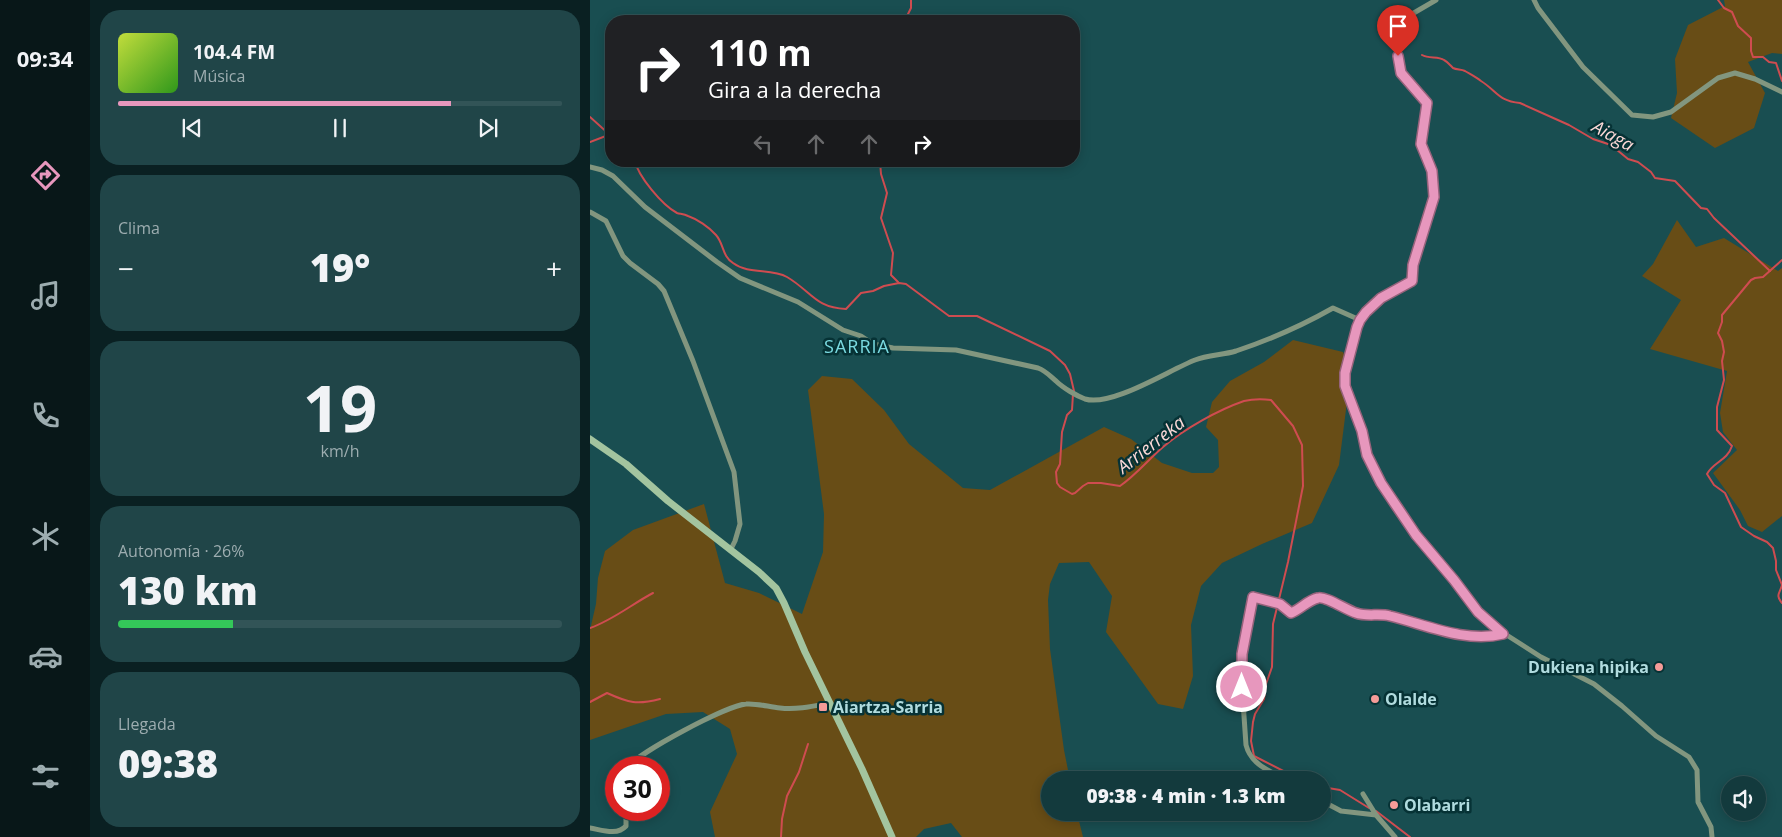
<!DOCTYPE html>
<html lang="es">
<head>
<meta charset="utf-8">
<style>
	body { margin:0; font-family:"Open Sans",sans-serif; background:#204548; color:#f1f3f6; height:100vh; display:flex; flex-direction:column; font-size:19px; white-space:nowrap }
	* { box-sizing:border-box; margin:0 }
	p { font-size:16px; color:#9dadb0 }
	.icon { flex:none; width:28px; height:28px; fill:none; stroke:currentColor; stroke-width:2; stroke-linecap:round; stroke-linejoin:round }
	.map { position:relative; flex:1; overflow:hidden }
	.sheet { display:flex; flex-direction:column; gap:10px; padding:10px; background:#0a2022; width:500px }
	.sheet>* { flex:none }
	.guide { position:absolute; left:15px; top:15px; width:475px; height:152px; border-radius:20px; box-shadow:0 2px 12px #0003,0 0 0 1px #325457; background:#202124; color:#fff; overflow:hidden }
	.tools { position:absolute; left:1131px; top:776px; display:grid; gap:10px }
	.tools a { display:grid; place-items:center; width:45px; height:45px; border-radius:50%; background:#133a3d; box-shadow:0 2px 12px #0003,0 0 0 1px #325457; font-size:25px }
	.speed { position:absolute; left:15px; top:756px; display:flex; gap:10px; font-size:25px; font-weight:700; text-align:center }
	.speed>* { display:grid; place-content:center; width:65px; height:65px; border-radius:50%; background:#133a3d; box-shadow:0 2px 12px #0003,0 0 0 1px #325457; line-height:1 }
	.speed .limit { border:8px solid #d22; background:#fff; color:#111 }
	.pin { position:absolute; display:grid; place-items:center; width:42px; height:42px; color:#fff; margin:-51px -21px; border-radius:50% 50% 50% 0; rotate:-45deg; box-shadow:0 0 5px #0007 }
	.pin .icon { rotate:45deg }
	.me { position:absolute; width:55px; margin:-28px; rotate:0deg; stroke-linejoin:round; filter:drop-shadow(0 0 4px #0008) }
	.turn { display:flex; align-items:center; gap:18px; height:105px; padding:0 20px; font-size:22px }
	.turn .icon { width:65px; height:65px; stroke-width:2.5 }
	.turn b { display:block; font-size:35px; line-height:42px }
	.lanes { display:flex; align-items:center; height:48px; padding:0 20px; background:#0003; justify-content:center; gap:25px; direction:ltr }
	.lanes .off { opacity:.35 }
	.big { font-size:38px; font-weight:800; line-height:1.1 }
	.sheet .card { flex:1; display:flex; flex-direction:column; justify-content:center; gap:8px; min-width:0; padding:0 18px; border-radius:20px; background:#204548 }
	.sheet .dial { align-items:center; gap:0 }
	.dial b { font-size:65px; line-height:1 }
	.song { display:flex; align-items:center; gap:15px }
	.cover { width:60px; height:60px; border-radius:8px; background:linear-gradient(135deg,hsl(70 70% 55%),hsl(110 70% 35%)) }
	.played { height:5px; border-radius:2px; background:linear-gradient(90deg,#e797bd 75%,#325457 75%) }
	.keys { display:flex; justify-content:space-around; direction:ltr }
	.heat { display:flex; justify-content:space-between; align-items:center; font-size:28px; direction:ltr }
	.charge { height:8px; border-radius:4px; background:linear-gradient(90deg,#34c759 26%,#325457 0) }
	.trip { position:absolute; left:451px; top:771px; width:290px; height:50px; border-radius:25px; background:#133a3d; box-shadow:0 2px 12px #0003,0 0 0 1px #325457; font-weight:800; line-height:50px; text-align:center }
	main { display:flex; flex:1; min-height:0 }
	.dock { display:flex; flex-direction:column; width:90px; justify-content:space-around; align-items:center; background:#081718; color:#9dadb0 }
	.dock .icon { width:35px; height:35px }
	.dock .on { color:#e797bd }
	.dock b { font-size:22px; color:#f1f3f6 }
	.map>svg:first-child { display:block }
	.green { fill:#684d16 }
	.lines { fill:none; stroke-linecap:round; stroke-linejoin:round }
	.stream { stroke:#cf4c50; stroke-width:2 }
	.street { stroke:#82967f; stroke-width:5 }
	.secondary { stroke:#a3c49f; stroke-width:7 }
	.route-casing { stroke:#96627b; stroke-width:12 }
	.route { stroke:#e797bd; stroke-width:9 }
	.poi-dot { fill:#f59b98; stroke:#063235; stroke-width:2 }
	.labels { text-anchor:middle; stroke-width:5; stroke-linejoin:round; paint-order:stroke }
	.poi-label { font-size:16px; font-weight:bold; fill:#b1dcdf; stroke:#063235; text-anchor:start }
	.water-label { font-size:18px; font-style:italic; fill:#fddad8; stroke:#063235 }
	.neighbourhood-label { font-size:18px; letter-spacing:1px; fill:#7adae1; stroke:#063235 }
</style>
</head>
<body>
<main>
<nav class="dock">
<b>09:34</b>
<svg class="icon on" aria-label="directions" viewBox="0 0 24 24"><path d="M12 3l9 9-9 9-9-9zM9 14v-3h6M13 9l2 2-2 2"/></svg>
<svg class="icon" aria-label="music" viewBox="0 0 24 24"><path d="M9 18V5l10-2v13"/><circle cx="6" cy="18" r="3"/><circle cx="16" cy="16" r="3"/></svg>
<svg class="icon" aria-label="phone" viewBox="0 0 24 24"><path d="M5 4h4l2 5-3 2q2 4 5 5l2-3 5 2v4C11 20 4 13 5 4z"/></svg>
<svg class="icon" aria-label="climate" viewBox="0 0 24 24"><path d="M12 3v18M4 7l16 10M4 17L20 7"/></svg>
<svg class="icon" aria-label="car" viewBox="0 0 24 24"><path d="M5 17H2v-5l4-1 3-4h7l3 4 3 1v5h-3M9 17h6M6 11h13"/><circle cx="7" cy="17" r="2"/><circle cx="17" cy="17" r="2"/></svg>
<svg class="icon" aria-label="filters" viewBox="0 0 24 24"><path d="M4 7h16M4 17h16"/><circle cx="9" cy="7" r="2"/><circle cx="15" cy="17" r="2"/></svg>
</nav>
<section class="sheet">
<div class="card">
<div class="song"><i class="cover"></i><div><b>104.4 FM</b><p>Música</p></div></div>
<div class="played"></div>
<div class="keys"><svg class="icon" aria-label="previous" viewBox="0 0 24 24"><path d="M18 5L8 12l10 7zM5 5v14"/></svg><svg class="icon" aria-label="pause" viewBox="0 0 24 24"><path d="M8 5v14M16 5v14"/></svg><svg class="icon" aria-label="next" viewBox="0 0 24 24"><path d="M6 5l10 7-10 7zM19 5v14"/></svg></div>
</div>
<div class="card"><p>Clima</p>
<div class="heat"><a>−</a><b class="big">19°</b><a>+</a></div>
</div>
<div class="card dial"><b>19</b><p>km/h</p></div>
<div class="card"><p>Autonomía · 26%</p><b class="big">130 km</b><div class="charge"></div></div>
<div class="card"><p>Llegada</p><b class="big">09:38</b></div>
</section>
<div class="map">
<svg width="1192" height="837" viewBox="0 0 1192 837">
	<rect width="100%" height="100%" fill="#194e51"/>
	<g class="green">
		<polygon points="1134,0 1192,0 1192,54 1182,53 1158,62 1175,93 1164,128 1125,148 1081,118 1087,93 1085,59 1098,25 1135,6"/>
		<polygon points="1087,220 1106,247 1134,238 1188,271 1192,268 1192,516 1172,532 1158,526 1150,510 1123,473 1147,450 1133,432 1130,413 1137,371 1060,349 1091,300 1052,276 1063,264"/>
		<polygon points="703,340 753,352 761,370 749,465 722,523 672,544 632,563 611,586 601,625 603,676 593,709 568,704 516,632 522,596 499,562 469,563 460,584 458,600 460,649 474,750 480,780 460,780 460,812 487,813 493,837 372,837 361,823 334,829 326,837 125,837 120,812 147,754 140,729 113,712 76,714 0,740 0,630 6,604 8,578 15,551 43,530 114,504 135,583 169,593 212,614 233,552 234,514 218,390 232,376 262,379 294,410 319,444 373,488 400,490 514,427 541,439 572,463 602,473 623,473 629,467 628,440 616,427 622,402 640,381 674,362"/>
	</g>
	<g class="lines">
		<g class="stream">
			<polyline points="1128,0 1134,8 1142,12 1148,26 1161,38 1161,51 1163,57 1173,57 1179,62 1186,63 1192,81"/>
			<polyline points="318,14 321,8 321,0"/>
			<path d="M832,55C839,59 848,56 854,60C858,62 860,65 863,68C867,70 871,69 875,71C880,74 886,77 891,81C907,91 908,101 930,103L979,125L1003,139L1021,145L1038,159L1048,162L1061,172L1065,178L1085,181L1111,208L1117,209L1124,218L1180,271"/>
			<polyline points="0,117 20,135"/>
			<polyline points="0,142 21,134"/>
			<path d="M45,161C48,176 72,205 87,213C90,214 94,214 98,216C107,219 119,227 126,235C134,244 132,256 143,263C159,275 181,268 197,277C221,291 225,308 256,309L271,293L283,291L294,286L309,283L316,284L359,316H387L460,351L475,365L480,374L484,391L483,394L482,410L477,415L472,432L470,464L466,472L467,483L470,487L482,494L485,493L493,486L498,483H511L530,486C546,475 558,460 573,447C594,429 628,410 654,401C663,399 672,399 681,400L703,426L712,445L713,486L698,562L683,624L682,667L676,684L674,699L665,714L663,722L661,741L664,756L711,780"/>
			<polyline points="290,161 291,174 297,193 291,218 303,253 301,275 308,282"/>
			<path d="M1192,260L1173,277L1165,278L1161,280L1132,315V322L1128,333L1132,341L1134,352L1132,361L1134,380L1127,407V430L1142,446C1137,461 1123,462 1117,474L1124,485L1135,493L1151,527L1164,536L1177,542L1183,548L1186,561V570L1192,585C1190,593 1185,595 1192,603"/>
			<path d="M0,628C23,620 42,604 63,593"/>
			<path d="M0,702L17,693C39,703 47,705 70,699"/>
			<polyline points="732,787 750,790 779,808"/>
			<polyline points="786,811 820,837"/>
			<polyline points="191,837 192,819 197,796 209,772 218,744"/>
		</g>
		<g class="street">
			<path d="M846,0L822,14L810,24L806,39L811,73L837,103L831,144L842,171L844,197L823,265L822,281C813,289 801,291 791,298C766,316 762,345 755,373L754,380L756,392L772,431L781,464L791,483L826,535L864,580L888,612L901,625L951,657L1004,684L1032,706L1066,736L1099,757L1107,770L1108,802L1121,827L1122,837"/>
			<polyline points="944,0 948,8 993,67 1042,115 1063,117 1081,112 1128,78 1145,73 1165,79 1192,92"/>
			<path d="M0,167L12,170L23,176L55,207L127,262L150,278L208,302L253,330L271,336L283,344L303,348L366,350L448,368C456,371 460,376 466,381C473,388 487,396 495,399C522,407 579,370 605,360C618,355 633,355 646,351C679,340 713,325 743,308L770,320"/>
			<polyline points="0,212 16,221 33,256 40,263 68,284 74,291 103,361 144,472 150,524 145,541 141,549"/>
			<path d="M37,768C47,753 138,705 156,704C167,703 179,707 190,708C207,710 224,706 240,703"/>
			<path d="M697,780C680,771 661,765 656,745L652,687V654L663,597L690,604L701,613C711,609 718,600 728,598C736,596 756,610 766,613C777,617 789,613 800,616C837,625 875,643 913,634"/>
			<polyline points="773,794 786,815"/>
			<polyline points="732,801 751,811 786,815 805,837"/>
			<path d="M0,828C12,830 27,836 36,826V810"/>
		</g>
		<polyline class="secondary" points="0,439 36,464 78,501 169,572 186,588 194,603 215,652 272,769 302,837"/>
	</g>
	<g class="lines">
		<g class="route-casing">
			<path id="route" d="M652,687V654L663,597L690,604L701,613C711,609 718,600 728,598C736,596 756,610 766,613C777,617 789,613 800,616C837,625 875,643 913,634L888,612L864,580L826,535L791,483L777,455L772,431L755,386V373L767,327L770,320L776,312L791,298L822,281L823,265L844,197L842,171L831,144L837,103L811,73L808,56"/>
		</g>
		<use href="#route" class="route"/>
	</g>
	<g class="poi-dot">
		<circle cx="1069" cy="667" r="5"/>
		<circle cx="785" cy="699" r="5"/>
		<rect x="228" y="702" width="10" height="10" rx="2.5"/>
		<circle cx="804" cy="805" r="5"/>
	</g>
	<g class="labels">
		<g class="poi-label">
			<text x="1059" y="673" text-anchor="end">Dukiena hipika</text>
			<text x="795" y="705">Olalde</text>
			<text x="243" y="713">Aiartza-Sarria</text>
			<text x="814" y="811">Olabarri</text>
		</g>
		<g class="water-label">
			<text transform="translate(1023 136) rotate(29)" y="6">Aiaga</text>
			<text transform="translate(561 445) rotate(-38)" y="6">Arrierreka</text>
		</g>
		<g class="neighbourhood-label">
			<text x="267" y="353">SARRIA</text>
		</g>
	</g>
</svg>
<div class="tools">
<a><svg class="icon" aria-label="sound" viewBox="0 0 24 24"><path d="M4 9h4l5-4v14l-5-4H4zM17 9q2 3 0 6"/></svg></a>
</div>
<div class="speed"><div class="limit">30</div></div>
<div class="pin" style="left:808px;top:56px;background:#d93025"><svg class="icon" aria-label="arrive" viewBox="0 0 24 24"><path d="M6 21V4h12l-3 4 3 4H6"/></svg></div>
<svg class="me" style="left:652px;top:687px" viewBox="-20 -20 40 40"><circle r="17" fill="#e797bd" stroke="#fff" stroke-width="3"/><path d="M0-11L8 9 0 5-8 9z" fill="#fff"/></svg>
<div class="trip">09:38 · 4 min · 1.3 km</div>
<div class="guide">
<div class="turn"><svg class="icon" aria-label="right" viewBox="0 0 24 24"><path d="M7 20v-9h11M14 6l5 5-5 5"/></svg><div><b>110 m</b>Gira a la derecha</div></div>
<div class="lanes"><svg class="icon off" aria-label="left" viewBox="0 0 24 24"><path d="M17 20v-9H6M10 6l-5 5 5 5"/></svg><svg class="icon off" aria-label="ahead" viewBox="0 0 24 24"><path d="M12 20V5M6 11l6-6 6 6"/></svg><svg class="icon off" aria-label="ahead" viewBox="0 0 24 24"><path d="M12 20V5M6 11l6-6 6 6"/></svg><svg class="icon" aria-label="right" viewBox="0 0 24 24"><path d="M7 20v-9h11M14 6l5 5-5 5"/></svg></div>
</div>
</div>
</main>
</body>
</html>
